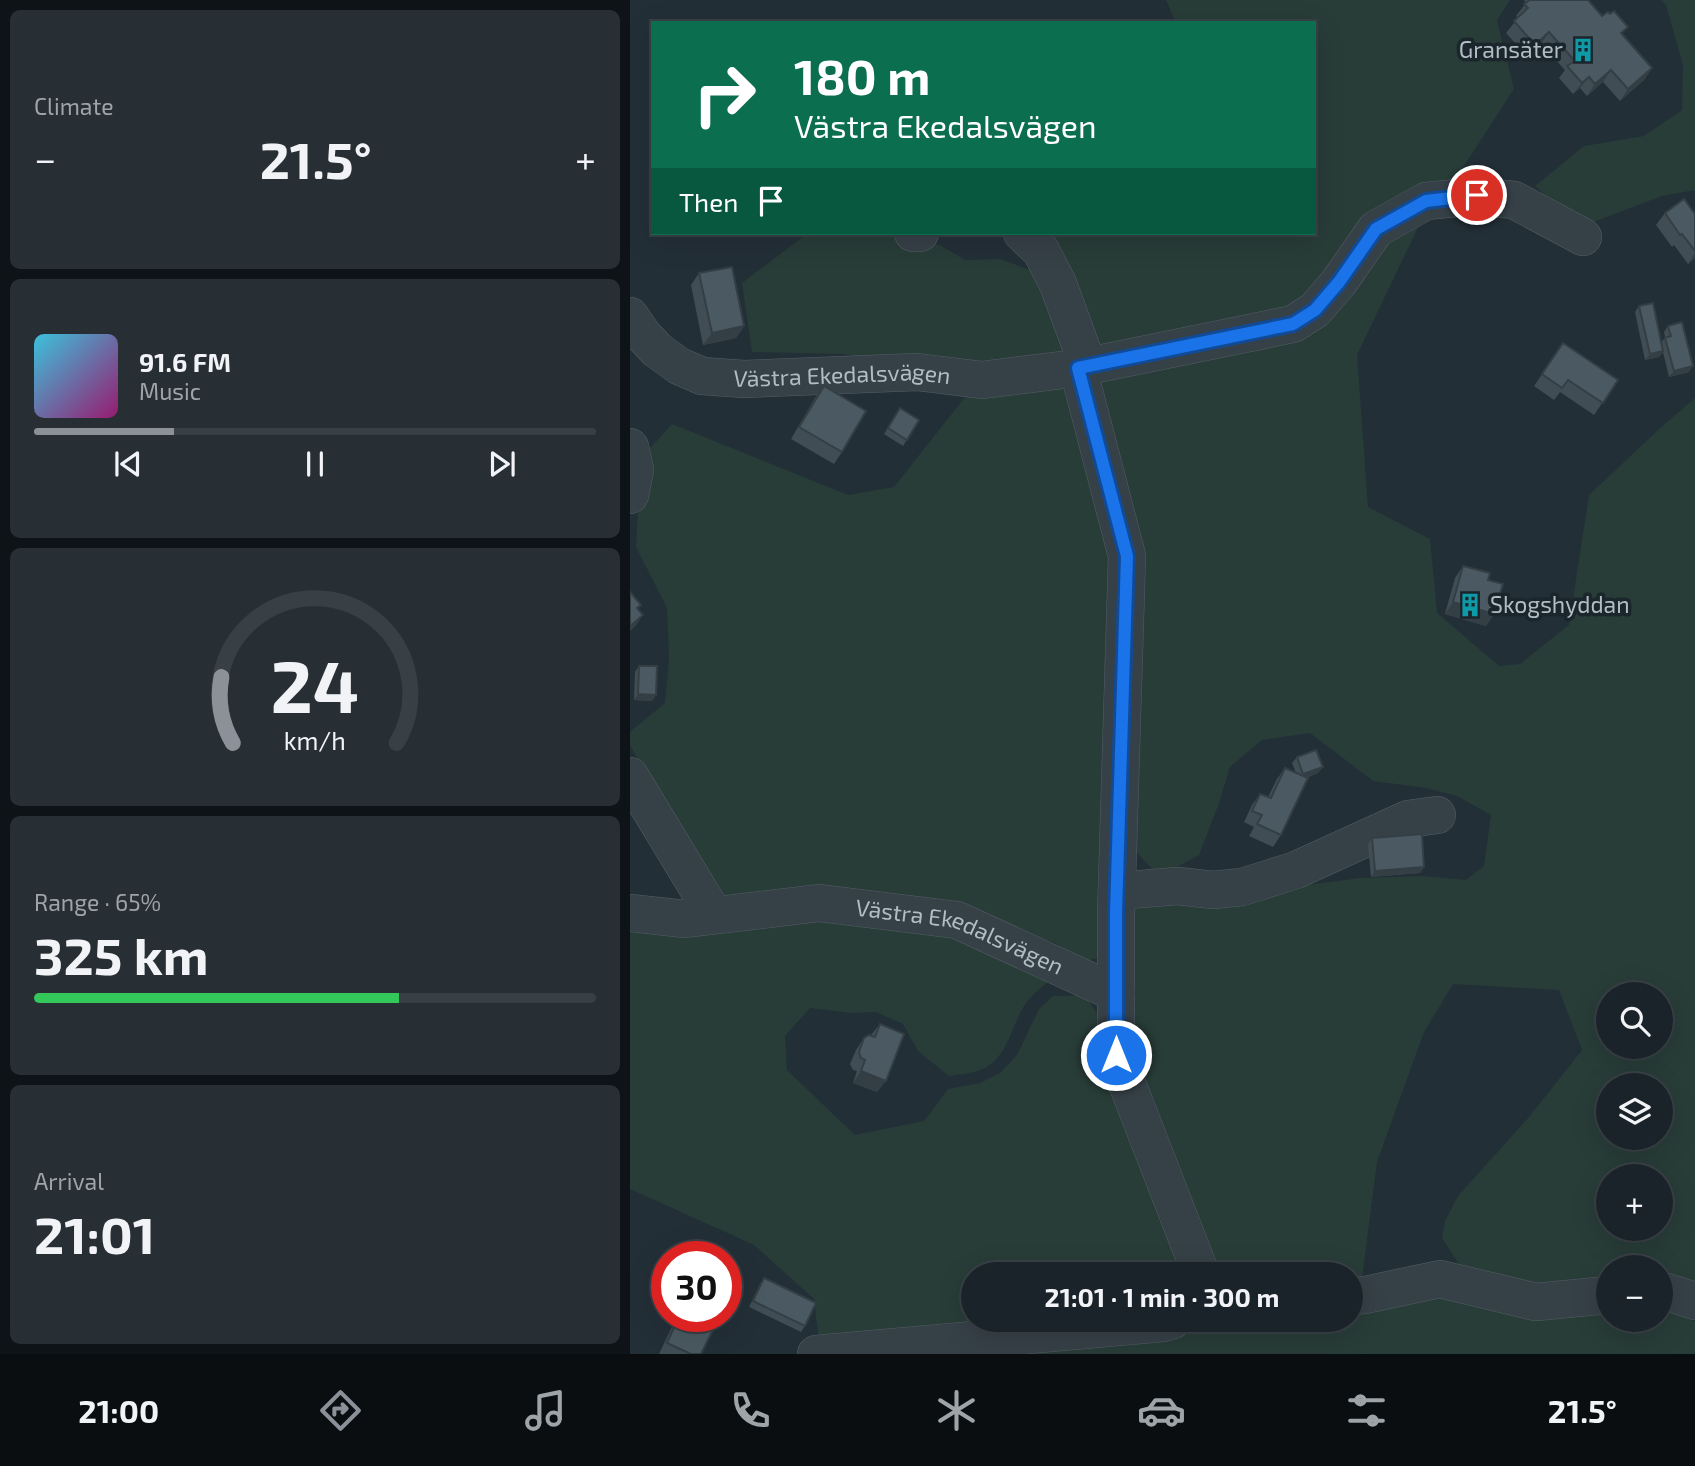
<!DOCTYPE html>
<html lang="en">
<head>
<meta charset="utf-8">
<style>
	body { margin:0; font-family:"Exo 2",sans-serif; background:#272f35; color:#f1f3f6; height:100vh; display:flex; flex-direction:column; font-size:26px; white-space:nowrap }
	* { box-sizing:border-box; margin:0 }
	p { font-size:23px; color:#9fa4a8 }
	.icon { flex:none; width:38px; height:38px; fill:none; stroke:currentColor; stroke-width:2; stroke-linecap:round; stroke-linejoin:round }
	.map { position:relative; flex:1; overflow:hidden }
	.details { display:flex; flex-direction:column; gap:10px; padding:10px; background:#0e1317; width:630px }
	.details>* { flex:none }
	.guide { position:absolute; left:21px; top:21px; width:665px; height:214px; border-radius:0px; box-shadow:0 7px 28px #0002,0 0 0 2px #384046; background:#0b6e4f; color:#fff; overflow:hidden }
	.buttons { position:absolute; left:966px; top:982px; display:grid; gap:14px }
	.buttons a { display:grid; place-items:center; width:77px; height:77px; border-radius:50%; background:#1a2329; box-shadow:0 7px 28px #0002,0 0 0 2px #384046; font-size:35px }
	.speed { position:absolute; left:21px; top:1241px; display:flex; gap:14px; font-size:35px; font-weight:700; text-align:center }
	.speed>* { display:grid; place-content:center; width:91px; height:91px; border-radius:50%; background:#1a2329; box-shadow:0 7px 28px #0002,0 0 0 2px #384046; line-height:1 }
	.speed .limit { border:10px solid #d22; background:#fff; color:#111 }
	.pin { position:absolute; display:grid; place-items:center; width:60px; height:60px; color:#fff; margin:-30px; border:4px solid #fff; border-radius:50%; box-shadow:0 2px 7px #0007 }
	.me { position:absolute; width:77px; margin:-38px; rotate:0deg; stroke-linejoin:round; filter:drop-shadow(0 0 5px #0008) }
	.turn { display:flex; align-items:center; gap:24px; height:147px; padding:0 28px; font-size:32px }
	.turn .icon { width:91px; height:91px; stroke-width:2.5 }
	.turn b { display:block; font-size:49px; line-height:60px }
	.then { display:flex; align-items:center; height:66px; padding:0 28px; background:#0003; gap:14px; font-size:26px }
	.big { font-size:52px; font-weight:700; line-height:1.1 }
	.details .widget { flex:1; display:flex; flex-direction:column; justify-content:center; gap:10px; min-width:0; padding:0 24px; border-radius:10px; background:#272f35 }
	.details .dial { align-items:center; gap:0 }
	.dial svg { height:182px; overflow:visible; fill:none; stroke:#384046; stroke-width:7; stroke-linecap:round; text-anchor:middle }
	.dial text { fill:#f1f3f6; stroke:none }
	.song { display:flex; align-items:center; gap:21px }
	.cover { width:84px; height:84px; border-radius:10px; background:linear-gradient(135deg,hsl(190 70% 55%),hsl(320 70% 35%)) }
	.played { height:7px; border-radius:4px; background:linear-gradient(90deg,#8c9099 25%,#384046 25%) }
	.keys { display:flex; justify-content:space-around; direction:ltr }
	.heat { display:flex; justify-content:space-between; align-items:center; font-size:38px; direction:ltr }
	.charge { height:10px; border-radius:5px; background:linear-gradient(90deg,#34c759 65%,#384046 0) }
	.trip { position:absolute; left:331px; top:1262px; width:402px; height:70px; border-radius:35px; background:#1a2329; box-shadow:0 7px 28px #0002,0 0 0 2px #384046; font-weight:700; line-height:70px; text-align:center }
	.menu { display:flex; height:112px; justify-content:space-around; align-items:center; background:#0a0e10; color:#9fa4a8 }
	.menu .icon { width:49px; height:49px }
	.menu .selected { color:#8c9099 }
	.menu b { font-size:32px; color:#f1f3f6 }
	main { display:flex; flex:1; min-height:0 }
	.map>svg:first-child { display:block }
	.green { fill:#283c38; fill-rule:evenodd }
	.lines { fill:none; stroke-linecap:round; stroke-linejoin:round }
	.minor-casing { stroke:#545e65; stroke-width:38 }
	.minor { stroke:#364047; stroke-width:37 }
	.wall { fill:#404d54 }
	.shaded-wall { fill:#343f45 }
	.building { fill:#4b5a62; stroke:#343f45; stroke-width:2 }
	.route-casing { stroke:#114b97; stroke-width:18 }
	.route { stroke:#1a73e8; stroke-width:12 }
	.labels { text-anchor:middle; stroke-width:7; stroke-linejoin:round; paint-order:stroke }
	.poi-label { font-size:23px; fill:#b1bcc4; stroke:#1b252c; text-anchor:end }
	.street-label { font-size:23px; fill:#b1bcc4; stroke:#1b252c }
</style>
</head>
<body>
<main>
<section class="details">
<div class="widget"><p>Climate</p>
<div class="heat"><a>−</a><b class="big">21.5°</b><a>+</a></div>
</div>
<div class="widget">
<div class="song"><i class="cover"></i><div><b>91.6 FM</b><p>Music</p></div></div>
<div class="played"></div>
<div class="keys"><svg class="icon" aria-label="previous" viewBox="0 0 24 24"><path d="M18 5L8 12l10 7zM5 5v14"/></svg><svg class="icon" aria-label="pause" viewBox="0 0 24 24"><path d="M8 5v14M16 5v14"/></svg><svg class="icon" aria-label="next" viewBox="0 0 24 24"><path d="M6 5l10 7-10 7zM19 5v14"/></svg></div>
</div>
<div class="widget dial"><svg viewBox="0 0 100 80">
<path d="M14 69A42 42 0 1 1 86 69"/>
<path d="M14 69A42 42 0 0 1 9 40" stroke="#8c9099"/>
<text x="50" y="56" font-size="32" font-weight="700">24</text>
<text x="50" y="72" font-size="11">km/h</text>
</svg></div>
<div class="widget"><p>Range · 65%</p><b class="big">325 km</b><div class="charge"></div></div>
<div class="widget"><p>Arrival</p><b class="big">21:01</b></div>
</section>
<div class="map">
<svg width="1065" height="1354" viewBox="0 0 1065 1354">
	<rect width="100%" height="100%" fill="#232f37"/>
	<g class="green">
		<polygon points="536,0 880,0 867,20 884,89 819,189 679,306 464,356 419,233 684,233 684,23 546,23"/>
		<polygon points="1031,0 1065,0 1065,190 1032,196 950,227 905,186 954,146 1014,136 1052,110 1053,65 1036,5"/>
		<path d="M794,215L727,355L738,507L800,539L807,613L869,666L890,664L939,625L959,495L1028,430L1065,398V1290L1031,1282V1267H978V1284L913,1289L832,1269L812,1238L815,1221L828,1196L899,1117L952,1050L929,990L823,984L794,1032L747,1162L732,1278L721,1279V1274H583L492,1055L495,910L540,894L662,887L730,878L793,876L836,880L854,866L861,815L827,796L796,788L743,781L680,733L632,740L600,767L588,806L569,855L545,868L522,869L500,845L507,554L458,374L662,332L751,236ZM978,994H1031V1046H978ZM978,1085H1031V1138H978ZM978,1176H1031V1228H978Z"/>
		<polygon points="178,233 260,233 310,245 335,260 370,259 403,271 446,358 332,368 211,354 122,352 112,283"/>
		<polygon points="434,382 489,555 475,948 467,958 454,962 425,943 327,910 91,907 0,745 0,732 35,703 39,660 37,608 6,547 11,458 42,424 218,495 264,487 335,397"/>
		<path d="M193,917L321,929L428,974C417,982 405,992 396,1003C383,1022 379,1050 361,1064C350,1073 332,1074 319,1076L288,1051L273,1024L246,1012L221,1013L180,1008L155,1036L157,1070L225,1135L294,1121L318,1089L350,1083L370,1073L387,1055L409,1009L423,996L455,995L473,1023L557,1274H343V1320H484L189,1342L184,1299L124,1245L0,1189V923Z"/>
		<polygon points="810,1297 978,1304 978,1320 1031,1320 1031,1300 1065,1322 1065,1354 292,1354 559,1320 721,1320 721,1303"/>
	</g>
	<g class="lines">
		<g class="minor-casing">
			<g id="minor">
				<polyline points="283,233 290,233"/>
				<polyline points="392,233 411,251 428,284 458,366"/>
				<path id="s1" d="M0,316L13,335L27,350L49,366L72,376L114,379L287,372L352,380L448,368L663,324L685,310L709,282L746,229L796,201L847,196L884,200L953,237"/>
				<polyline points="448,368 497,556 486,914 486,1055 571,1274"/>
				<polyline points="0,447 5,470 0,495"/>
				<polyline points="0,776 84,915"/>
				<polyline points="487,891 548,886 583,890 612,887 666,870 778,819 807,815"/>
				<path id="s2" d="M0,913L55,919L189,903L327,920L486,993"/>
				<polyline points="1031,1290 1065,1301"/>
				<polyline points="721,1296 735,1295 810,1279 906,1302 978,1295"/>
				<polyline points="186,1354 533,1323 543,1320"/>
			</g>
		</g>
		<use href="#minor" class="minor"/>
	</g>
	<g class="wall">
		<polygon points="894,0 958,0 972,16 993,34 1022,68 1014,80 990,101 973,82 957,96 950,88 943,94 929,78 935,70 911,44 897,56 876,33 888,18 886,16 896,3"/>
		<polygon points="1035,213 1065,214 1065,258 1058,264 1044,245 1042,247 1026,225"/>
		<polygon points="69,273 114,326 106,338 73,345 61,285"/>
		<polygon points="1009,306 1031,343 1035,337 1034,332 1038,326 1059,372 1039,377 1033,352 1029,357 1015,360 1005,312"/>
		<polygon points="933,343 988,380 964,415 930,392 924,400 904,386"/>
		<polygon points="194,386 212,452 204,464 161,439 185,398"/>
		<polygon points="270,408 289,420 273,446 254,434"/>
		<polygon points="833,566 858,580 864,614 856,626 815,614 825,578"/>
		<polygon points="9,666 26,695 22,701 4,700 5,672"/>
		<polygon points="667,757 693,767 688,773 676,778 651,835 643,847 619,836 624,827 614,822 622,805 630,794 638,797 647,779 655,768 666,773 662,763"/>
		<polygon points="742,838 794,867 790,873 741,877 738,844"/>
		<polygon points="250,1024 247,1092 223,1083 227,1071 223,1070 220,1064 226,1050 234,1038 241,1035"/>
		<polygon points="134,1278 175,1326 171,1332 119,1307 130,1284"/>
		<polygon points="47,1316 90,1316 71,1354 29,1354"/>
		<polygon points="346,1320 420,1320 347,1330"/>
	</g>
	<g class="shaded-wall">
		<polygon points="919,32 911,44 897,56 905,45"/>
		<polygon points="1022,68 1014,80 990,101 998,89"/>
		<polygon points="981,70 973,82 957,96 965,84"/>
		<polygon points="959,77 950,88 943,94 952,83"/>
		<polygon points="1065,253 1065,258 1058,264"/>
		<polygon points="114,326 106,338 73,345 82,333"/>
		<polygon points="1033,351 1029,357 1015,360 1020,354"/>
		<polygon points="1063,366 1059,372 1039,377 1044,371"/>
		<polygon points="823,602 864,614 856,626 815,614"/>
		<polygon points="13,615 5,627 0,631 0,626"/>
		<polygon points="8,694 26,695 22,701 4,700"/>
		<polygon points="693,767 688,773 669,780 673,774"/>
		<polygon points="794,867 790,873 741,877 745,871"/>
		<polygon points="231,1071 256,1081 247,1092 223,1083"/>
		<polygon points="383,1320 420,1320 347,1330 351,1324"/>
	</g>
	<g class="building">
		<polygon points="900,0 958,0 972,16 978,12 980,14 984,11 998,27 991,33 1022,68 998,89 981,70 965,84 959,77 952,83 937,66 945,61 919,32 905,45 884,21 898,8 894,4"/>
		<polygon points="1054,199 1065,214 1065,251 1052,234 1050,235 1035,213"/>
		<polygon points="102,267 114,326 82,333 69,273"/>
		<polygon points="1023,303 1033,351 1020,354 1009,306"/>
		<polygon points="1052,322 1063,366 1044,371 1035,338 1041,336 1038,326"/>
		<polygon points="933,343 988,380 973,403 938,380 932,388 912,374"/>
		<polygon points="194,386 236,411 212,452 169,427"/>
		<polygon points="270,408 289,420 277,440 258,428"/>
		<polygon points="833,566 860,573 858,580 873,584 864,614 823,602"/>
		<polygon points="0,592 11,605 7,608 13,615 0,626"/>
		<polygon points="9,666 27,666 26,695 8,694"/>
		<polygon points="686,750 693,767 673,774 667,757"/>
		<polygon points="655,768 678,778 651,835 627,824 632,815 622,811 630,794 641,798"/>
		<polygon points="792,834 794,867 745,871 742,838"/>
		<polygon points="250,1024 274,1034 256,1081 231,1071 235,1060 231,1058 229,1052 234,1038 239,1035 245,1037"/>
		<polygon points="134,1278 186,1303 175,1326 123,1301"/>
		<polygon points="96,1292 100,1294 96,1302"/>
		<polygon points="49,1316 90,1316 71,1354 61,1354 37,1343"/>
		<polygon points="351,1320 383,1320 351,1324"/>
	</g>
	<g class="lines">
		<g class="route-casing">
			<polyline id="route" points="486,1055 486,914 497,556 448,368 663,324 685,310 709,282 746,229 796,201 847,195"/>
		</g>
		<use href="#route" class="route"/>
	</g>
	<defs>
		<g id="building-bare" transform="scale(1.89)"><path d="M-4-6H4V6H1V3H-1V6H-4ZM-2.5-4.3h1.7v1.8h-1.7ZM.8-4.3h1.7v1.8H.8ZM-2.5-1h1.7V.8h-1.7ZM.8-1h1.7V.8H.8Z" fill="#0f9aa8" stroke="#1b252c" stroke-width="2.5" paint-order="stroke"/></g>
	</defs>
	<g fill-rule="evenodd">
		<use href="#building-bare" x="953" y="50"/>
		<use href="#building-bare" x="840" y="605"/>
	</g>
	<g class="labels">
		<g class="poi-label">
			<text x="933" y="58">Gransäter</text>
			<text x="860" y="613" text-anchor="start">Skogshyddan</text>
		</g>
		<g class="street-label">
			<text dy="8" stroke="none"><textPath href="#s1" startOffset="236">Västra Ekedalsvägen</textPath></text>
			<text dy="8" stroke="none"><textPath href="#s2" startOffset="336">Västra Ekedalsvägen</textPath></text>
		</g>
	</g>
</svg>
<div class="buttons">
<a><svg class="icon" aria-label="search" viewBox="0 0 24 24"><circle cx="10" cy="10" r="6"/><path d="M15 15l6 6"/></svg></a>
<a><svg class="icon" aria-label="layers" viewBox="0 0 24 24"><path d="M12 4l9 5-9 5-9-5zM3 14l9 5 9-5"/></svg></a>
<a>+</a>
<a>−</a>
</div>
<div class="speed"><div class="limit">30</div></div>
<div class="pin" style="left:847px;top:195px;background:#d93025"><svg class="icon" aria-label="arrive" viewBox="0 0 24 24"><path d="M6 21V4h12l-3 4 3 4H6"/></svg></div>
<svg class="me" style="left:486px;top:1055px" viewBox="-20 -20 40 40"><circle r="17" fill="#1a73e8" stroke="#fff" stroke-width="3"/><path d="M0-11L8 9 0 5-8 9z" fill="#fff"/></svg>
<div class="trip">21:01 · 1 min · 300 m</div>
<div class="guide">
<div class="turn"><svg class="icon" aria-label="right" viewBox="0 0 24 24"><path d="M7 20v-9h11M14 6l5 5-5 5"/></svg><div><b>180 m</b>Västra Ekedalsvägen</div></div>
<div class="then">Then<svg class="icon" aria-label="arrive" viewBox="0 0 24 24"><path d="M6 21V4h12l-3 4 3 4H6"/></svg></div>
</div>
</div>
</main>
<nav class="menu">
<b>21:00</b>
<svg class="icon selected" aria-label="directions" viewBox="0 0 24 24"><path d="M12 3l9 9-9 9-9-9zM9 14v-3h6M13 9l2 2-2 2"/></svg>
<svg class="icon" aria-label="music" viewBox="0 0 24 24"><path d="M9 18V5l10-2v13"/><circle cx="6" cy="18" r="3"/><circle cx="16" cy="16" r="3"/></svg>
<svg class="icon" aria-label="phone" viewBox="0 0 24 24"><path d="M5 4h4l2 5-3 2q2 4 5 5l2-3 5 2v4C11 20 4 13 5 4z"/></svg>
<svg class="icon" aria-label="climate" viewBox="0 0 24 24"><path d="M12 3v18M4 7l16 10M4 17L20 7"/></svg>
<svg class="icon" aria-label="car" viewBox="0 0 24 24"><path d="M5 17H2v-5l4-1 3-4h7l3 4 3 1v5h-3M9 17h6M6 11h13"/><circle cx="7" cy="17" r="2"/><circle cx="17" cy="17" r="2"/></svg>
<svg class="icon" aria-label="filters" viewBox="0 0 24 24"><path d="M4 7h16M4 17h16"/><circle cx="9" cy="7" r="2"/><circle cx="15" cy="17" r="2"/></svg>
<b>21.5°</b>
</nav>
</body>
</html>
